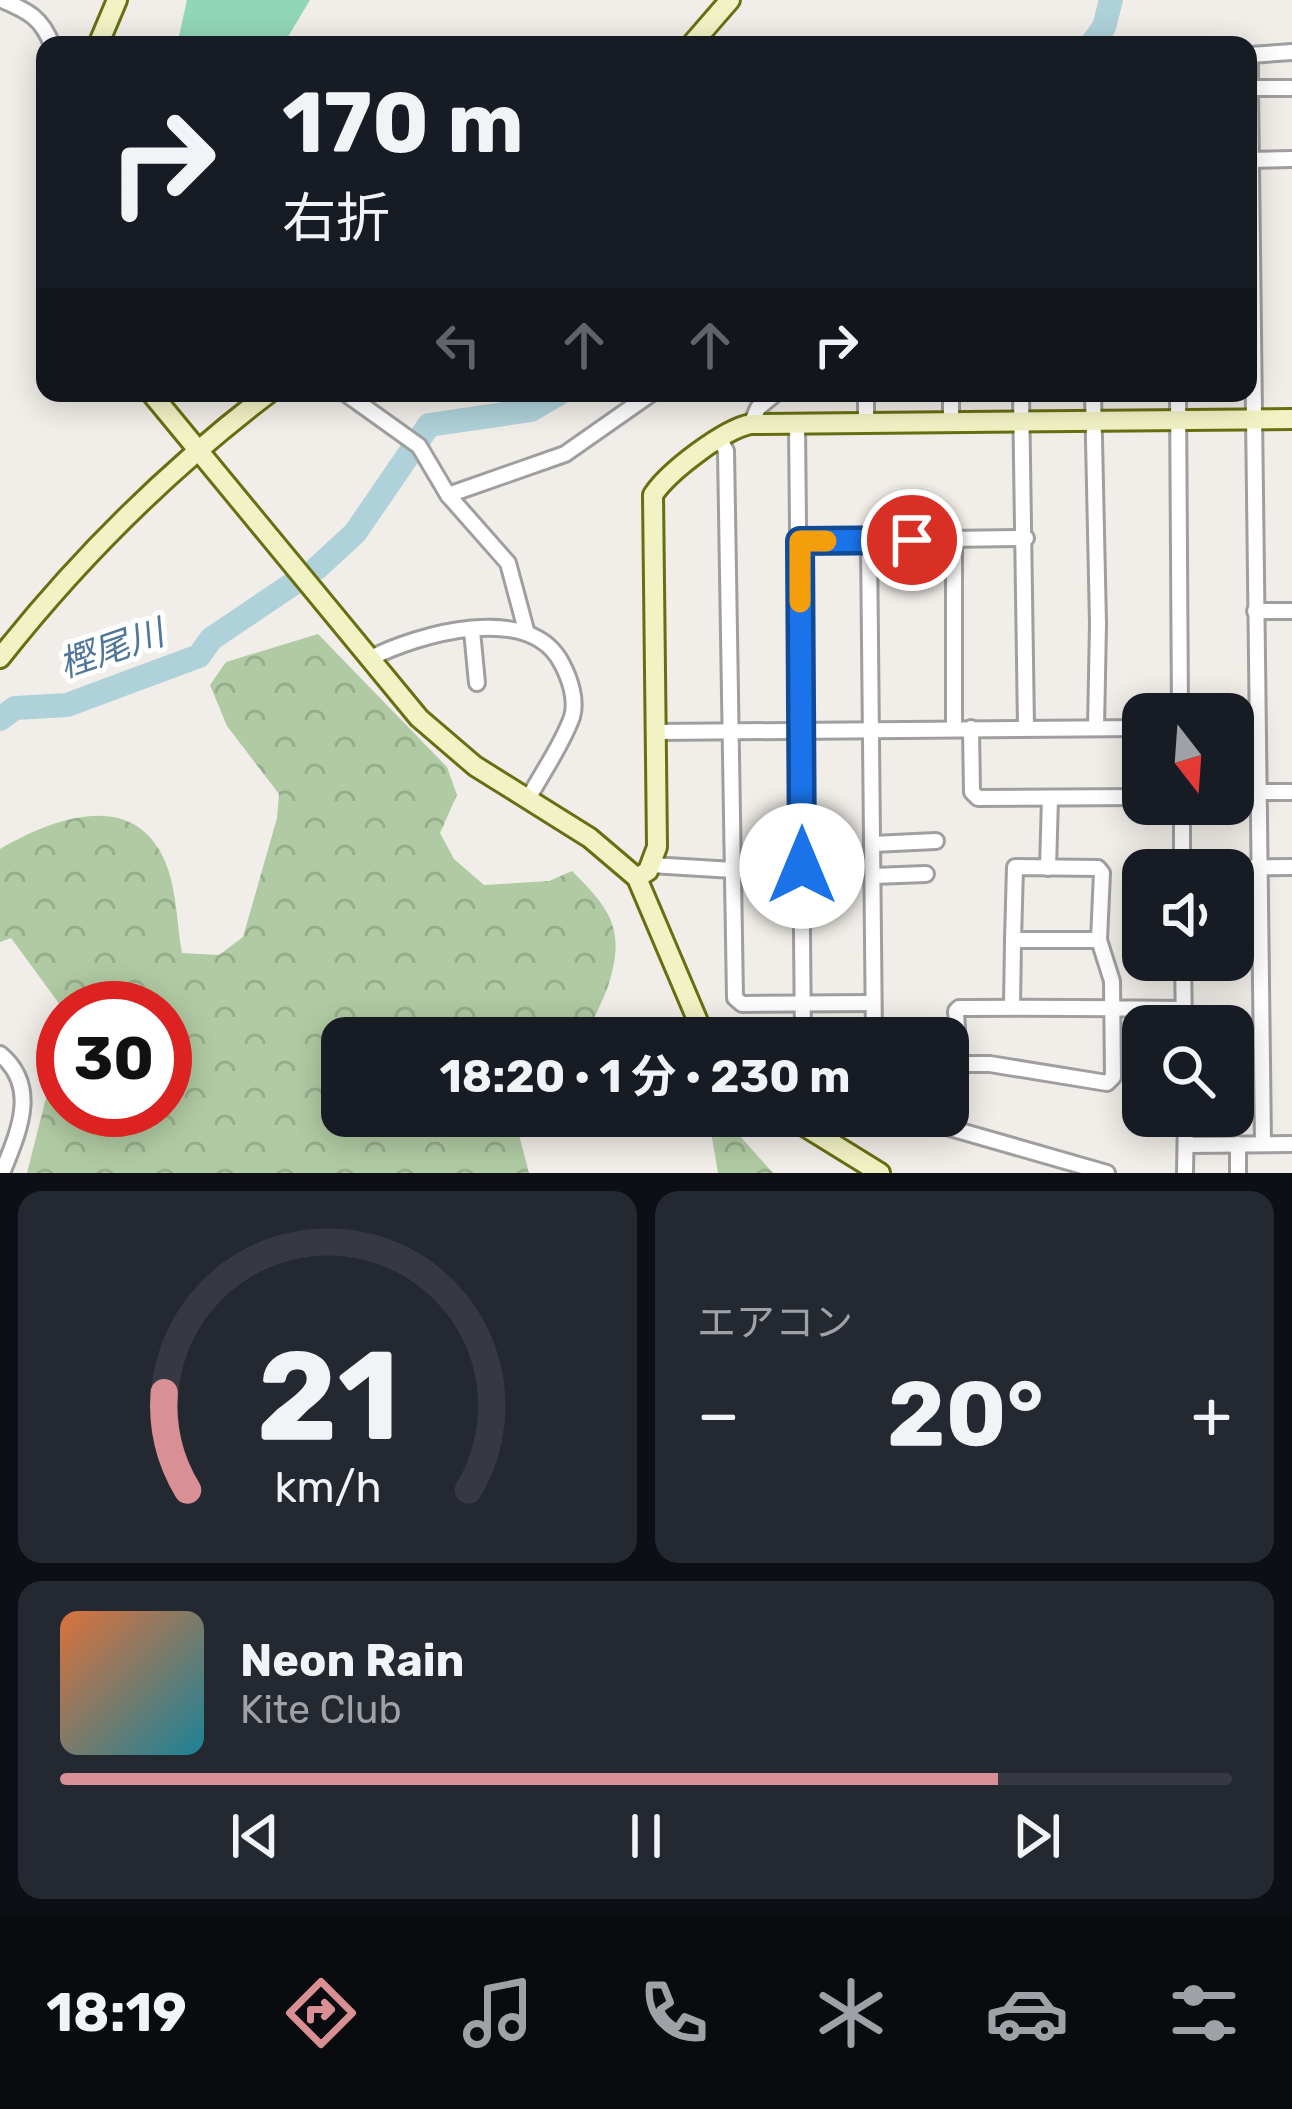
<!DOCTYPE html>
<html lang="ja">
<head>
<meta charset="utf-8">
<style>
	body { margin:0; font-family:Rubik,"Noto Sans JP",sans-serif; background:#242831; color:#f1f3f6; height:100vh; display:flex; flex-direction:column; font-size:45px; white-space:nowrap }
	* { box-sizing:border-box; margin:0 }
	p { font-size:39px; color:#9ea1a6 }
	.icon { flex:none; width:66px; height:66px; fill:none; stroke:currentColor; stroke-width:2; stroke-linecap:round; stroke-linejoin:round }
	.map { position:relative; height:1173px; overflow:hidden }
	.panel { display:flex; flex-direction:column; gap:18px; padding:18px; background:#0d0f14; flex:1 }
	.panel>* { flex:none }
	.top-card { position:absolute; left:36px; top:36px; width:1221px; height:366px; border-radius:24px; box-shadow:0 6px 30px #0003; background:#171b24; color:#f1f3f6; overflow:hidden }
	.needle { width:78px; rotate:163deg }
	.tools { position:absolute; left:1122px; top:693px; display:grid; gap:24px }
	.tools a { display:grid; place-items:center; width:132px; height:132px; border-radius:24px; background:#171b24; box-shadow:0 6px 30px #0003; font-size:60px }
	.speed { position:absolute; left:36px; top:981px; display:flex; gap:24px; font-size:60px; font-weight:700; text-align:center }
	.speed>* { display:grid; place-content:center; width:156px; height:156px; border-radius:50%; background:#171b24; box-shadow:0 6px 30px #0003; line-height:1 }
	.speed .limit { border:18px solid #d22; background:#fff; color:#111 }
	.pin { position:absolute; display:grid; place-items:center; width:102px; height:102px; color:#fff; margin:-51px; border:6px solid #fff; border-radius:50%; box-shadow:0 3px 12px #0007 }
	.me { position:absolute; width:132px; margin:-66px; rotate:0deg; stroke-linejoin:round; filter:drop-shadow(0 0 9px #0008) }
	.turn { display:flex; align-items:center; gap:42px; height:252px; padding:0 48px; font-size:54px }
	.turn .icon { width:156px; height:156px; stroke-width:2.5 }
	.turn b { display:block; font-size:84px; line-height:102px }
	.lanes { display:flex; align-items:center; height:114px; padding:0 48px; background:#0003; justify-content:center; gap:60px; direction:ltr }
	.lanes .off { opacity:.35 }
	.big { font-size:90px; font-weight:700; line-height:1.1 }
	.panel .widget { flex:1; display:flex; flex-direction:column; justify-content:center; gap:18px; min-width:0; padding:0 42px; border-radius:24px; background:#242831 }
	.panel .dial { align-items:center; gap:0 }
	.dial svg { height:312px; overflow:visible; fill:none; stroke:#363941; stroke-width:7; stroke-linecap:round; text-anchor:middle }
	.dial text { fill:#f1f3f6; stroke:none }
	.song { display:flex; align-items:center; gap:36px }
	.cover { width:144px; height:144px; border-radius:18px; background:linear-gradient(135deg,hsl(20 70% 55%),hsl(190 70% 35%)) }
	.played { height:12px; border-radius:6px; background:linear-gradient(90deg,#d99094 80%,#363941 80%) }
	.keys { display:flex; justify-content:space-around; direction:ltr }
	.heat { display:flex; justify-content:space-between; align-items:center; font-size:66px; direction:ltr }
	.panel .tiles { flex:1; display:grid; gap:18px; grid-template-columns:1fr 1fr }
	.widget:last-child { grid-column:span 2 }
	.trip { position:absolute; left:321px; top:1017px; width:648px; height:120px; border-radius:24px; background:#171b24; box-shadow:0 6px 30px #0003; font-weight:700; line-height:120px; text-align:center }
	.tab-bar { display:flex; height:192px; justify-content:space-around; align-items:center; background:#090b0e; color:#9ea1a6 }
	.tab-bar .icon { width:84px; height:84px }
	.tab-bar .active { color:#d99094 }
	.tab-bar b { font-size:54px; color:#f1f3f6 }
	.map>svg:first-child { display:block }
	.forest { fill:url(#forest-crowns) }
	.pitch { fill:#91d6b9 }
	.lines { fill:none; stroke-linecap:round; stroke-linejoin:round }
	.river { stroke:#afd1d9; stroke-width:24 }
	.street-casing { stroke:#9f9f9f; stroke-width:20 }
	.secondary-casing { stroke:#686f12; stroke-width:24 }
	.street { stroke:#fff; stroke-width:14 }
	.secondary { stroke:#f2f3c5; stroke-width:18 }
	.route-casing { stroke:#114b97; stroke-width:30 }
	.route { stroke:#1a73e8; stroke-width:21 }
	.slow { stroke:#f59e0b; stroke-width:21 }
	.labels { text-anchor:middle; stroke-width:10; stroke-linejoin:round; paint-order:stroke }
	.water-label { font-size:36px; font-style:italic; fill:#517798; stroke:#fff }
</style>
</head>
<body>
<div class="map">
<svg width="1292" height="1173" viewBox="0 0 1292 1173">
	<defs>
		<pattern id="forest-crowns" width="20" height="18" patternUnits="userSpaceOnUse" patternTransform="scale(3)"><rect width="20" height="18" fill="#b0cba3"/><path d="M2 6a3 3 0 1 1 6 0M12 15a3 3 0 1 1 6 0" fill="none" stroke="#97ae8c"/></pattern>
	</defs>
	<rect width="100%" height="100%" fill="#f1eee9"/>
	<g class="forest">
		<path d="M318,634L447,767L457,795L440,833L454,859L484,885L549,881L572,871C609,908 626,928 609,983C603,1003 592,1017 588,1038H342V1116H514L529,1173H27L47,1094L63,1077V1110H165V1008L63,1009L11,938L0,942V849C55,817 139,786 168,869C177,895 177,927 182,953L219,955L243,937L277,818L279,794L227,726L210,685L226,662Z"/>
		<polygon points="731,1126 773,1173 718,1173 711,1132"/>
	</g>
	<polygon class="pitch" points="187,0 310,0 283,45 177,45"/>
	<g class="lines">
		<g class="river">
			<polyline points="1091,45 1104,27 1111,0"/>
			<polyline points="317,568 355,533 429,425 531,410 560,393"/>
			<polyline points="0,719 15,708 67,705 199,656 211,639 294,583"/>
		</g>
		<g class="street-casing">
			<g id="street">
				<path d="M2,0C28,11 42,18 52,45"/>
				<polyline points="1250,88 1250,55 1292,52"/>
				<polyline points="1248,160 1292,159"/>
				<polyline points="345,393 419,446 448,495 508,563 526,630"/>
				<polyline points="866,393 866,423"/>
				<polyline points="951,393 951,422"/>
				<polyline points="1021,393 1026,727"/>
				<polyline points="1093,393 1098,624 1096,728"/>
				<polyline points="1178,393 1180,714"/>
				<polyline points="751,424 758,408 776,393"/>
				<polyline points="797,424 803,1038"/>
				<polyline points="720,439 726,451 735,998 742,1004 873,1003"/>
				<polyline points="448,495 565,454 652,393"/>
				<polyline points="954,539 954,728"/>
				<polyline points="800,541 1026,538"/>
				<polyline points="869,541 874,1038"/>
				<polyline points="1255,611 1292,611"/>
				<polyline points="472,631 477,683"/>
				<path d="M369,659C417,634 531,601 562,664C570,679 577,700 572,717C562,745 542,773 528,799"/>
				<polyline points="1233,726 1257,725"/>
				<polyline points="971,728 972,792 978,798 1143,797"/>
				<polyline points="656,732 1143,728"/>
				<polyline points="1257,792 1292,792"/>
				<polyline points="1182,804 1182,870"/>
				<polyline points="873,844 936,841"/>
				<polyline points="651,865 733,870"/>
				<polyline points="1048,868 1050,798"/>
				<polyline points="1182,868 1292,867"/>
				<polyline points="873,876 926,874"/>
				<path d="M1099,940H1013L1015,867L1098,868L1102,873L1099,940L1112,981L1113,1077L1107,1083L990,1064H959L956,1011L959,1008C1034,1007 1109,1008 1184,1009"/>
				<polyline points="1183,960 1184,1026"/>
				<polyline points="1012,1007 1013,940"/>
				<path d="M0,1054C40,1087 18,1133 2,1173"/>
				<polyline points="908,1116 1107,1173"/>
				<polyline points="1238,1144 1238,1173"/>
				<polyline points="1263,1144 1250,88 1292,88"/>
				<polyline points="1186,1145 1292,1144"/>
				<polyline points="1185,1173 1186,1116"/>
			</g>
		</g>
		<g class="secondary-casing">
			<g id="secondary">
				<polyline points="98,45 117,0"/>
				<polyline points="691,45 730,0"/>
				<polyline points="151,393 419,718 475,766 590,838 637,878 705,1038"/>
				<path d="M0,658C79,558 168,470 269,393"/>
				<path d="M637,878L648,871L657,847L653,495C668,472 724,429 751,424L1292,419"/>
				<polyline points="788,1116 880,1173"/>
			</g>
		</g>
		<use href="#street" class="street"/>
		<use href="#secondary" class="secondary"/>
	</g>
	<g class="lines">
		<g class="route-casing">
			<polyline id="route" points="802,866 800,541 912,540"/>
		</g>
		<use href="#route" class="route"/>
		<polyline class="slow" points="800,602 800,541 826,541"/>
	</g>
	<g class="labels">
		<g class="water-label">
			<text transform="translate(111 648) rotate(-19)" y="13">樫尾川</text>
		</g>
	</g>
</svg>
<div class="tools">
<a><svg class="needle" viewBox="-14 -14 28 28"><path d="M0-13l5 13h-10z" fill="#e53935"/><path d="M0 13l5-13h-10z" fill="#9ea1a6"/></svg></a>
<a><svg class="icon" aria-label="sound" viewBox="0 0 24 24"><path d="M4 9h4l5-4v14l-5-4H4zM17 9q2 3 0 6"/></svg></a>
<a><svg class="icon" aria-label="search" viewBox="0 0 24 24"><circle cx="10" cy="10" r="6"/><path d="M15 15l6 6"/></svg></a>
</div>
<div class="speed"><div class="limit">30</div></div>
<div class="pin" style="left:912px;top:540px;background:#d93025"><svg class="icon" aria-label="arrive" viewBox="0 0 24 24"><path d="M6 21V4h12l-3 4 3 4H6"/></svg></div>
<svg class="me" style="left:802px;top:866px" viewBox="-20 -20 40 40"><circle r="19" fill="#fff"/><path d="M0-13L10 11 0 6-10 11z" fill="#1a73e8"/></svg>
<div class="trip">18:20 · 1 分 · 230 m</div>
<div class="top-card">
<div class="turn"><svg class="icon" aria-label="right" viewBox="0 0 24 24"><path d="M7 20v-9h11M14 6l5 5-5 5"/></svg><div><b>170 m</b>右折</div></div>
<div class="lanes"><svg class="icon off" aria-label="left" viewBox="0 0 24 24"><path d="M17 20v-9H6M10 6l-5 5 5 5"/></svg><svg class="icon off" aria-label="ahead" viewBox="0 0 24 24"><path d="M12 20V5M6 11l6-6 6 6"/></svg><svg class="icon off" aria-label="ahead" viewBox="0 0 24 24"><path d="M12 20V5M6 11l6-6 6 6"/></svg><svg class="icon" aria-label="right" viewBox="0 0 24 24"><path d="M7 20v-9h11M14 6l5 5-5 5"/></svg></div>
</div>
</div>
<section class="panel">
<div class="tiles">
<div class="widget dial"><svg viewBox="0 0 100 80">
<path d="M14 69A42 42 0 1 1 86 69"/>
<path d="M14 69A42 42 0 0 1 8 44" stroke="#d99094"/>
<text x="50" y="56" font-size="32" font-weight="700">21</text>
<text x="50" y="72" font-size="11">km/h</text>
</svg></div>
<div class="widget"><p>エアコン</p>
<div class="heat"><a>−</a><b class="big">20°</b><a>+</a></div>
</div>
<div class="widget">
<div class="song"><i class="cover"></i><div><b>Neon Rain</b><p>Kite Club</p></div></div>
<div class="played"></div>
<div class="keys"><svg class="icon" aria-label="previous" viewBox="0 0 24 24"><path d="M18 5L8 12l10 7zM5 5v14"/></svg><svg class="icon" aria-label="pause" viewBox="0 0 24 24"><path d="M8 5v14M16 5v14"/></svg><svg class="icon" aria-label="next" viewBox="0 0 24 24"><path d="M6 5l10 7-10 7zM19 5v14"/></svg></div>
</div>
</div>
</section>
<nav class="tab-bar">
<b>18:19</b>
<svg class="icon active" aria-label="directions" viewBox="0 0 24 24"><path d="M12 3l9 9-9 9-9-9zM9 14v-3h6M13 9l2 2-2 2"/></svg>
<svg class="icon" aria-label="music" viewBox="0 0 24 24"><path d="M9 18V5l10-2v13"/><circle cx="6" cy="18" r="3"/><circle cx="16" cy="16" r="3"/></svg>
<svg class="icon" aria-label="phone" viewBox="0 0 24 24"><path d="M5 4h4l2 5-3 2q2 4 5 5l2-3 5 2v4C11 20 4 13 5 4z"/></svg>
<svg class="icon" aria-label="climate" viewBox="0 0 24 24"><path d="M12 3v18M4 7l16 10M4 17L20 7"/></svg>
<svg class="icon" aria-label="car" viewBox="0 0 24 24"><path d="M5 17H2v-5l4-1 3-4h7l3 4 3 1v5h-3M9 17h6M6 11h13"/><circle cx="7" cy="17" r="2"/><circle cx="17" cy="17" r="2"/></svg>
<svg class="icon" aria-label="filters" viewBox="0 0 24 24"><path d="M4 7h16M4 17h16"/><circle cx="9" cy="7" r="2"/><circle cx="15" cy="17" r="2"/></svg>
</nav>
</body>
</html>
